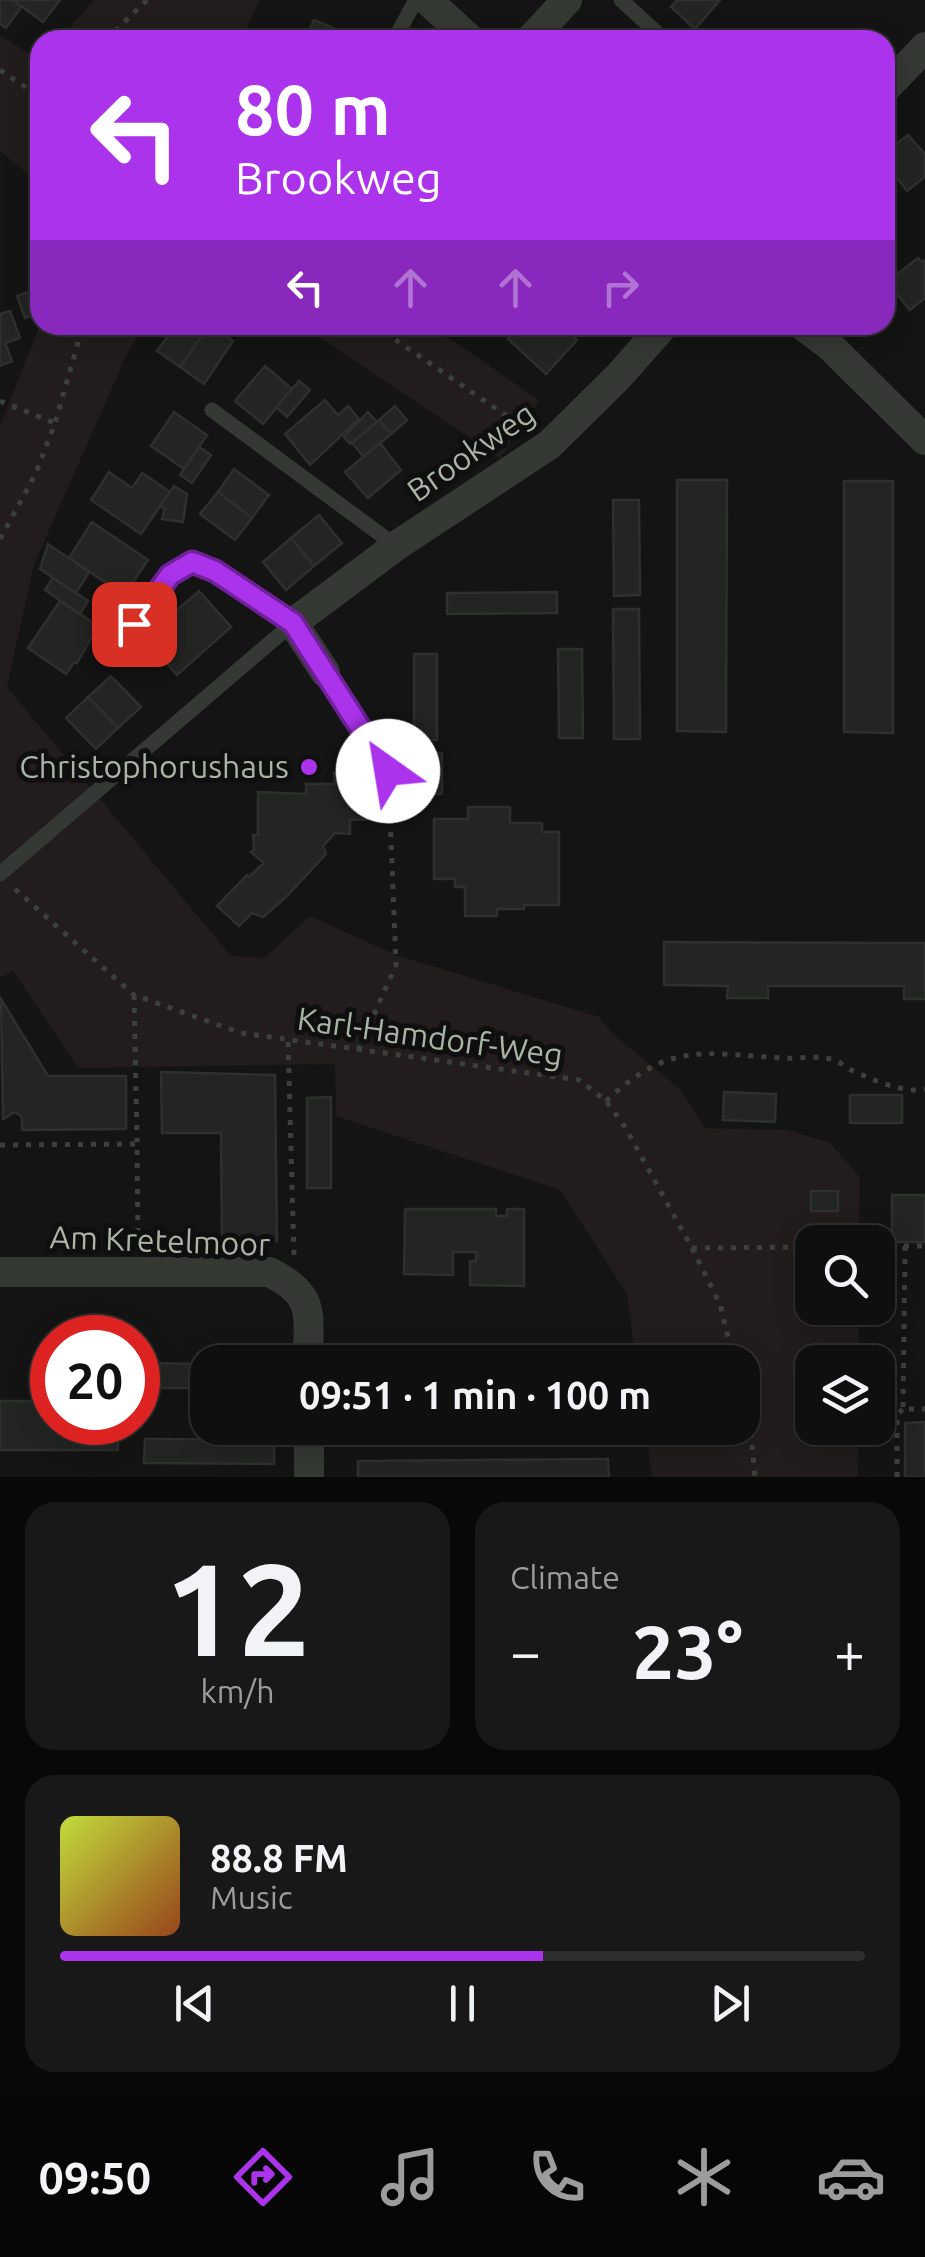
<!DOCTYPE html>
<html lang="en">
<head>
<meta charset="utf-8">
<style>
	body { margin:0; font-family:Ubuntu,sans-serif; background:#171817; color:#f1f3f6; height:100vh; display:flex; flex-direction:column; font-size:38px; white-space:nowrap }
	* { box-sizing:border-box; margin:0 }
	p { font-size:32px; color:#9b9c9e }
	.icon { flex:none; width:55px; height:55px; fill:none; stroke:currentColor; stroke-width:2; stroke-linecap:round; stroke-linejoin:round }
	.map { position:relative; height:1477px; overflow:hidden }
	.details { display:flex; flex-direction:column; gap:25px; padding:25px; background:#080808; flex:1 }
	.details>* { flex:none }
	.banner { position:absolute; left:30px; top:30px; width:865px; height:305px; border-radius:30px; box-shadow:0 5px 25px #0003,0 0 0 2px #2e2f2e; background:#ab33eb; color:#fff; overflow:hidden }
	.fabs { position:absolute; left:795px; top:1225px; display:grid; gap:20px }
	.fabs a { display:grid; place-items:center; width:100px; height:100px; border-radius:20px; background:#0e0f0e; box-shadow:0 5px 25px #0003,0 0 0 2px #2e2f2e; font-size:50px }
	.speed { position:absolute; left:30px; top:1315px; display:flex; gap:20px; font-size:50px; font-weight:700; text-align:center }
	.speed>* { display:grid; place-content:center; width:130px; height:130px; border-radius:50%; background:#0e0f0e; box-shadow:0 5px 25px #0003,0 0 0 2px #2e2f2e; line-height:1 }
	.speed .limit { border:15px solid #d22; background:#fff; color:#111 }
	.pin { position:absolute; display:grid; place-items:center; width:85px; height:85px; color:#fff; margin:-42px; border-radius:20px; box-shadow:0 5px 15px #0006 }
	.me { position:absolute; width:110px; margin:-55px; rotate:328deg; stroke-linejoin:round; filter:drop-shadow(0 0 8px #0008) }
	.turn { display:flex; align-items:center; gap:35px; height:210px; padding:0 40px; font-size:45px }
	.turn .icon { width:130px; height:130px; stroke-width:2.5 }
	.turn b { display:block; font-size:70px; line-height:85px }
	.lanes { display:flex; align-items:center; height:95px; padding:0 40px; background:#0003; justify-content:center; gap:50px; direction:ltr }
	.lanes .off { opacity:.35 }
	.big { font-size:75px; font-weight:700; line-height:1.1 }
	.details .card { flex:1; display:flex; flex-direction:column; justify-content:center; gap:15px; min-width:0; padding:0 35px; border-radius:30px; background:#171817 }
	.details .dial { align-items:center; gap:0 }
	.dial b { font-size:130px; line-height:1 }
	.song { display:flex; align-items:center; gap:30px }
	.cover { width:120px; height:120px; border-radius:15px; background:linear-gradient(135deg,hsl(70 70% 55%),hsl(20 70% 35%)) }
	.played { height:10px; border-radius:5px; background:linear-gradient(90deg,#ab33eb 60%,#2e2f2e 60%) }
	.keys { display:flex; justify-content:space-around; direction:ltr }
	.heat { display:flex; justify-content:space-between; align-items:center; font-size:55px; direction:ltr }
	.details .tiles { flex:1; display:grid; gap:25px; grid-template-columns:1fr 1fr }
	.card:last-child { grid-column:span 2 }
	.trip { position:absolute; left:190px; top:1345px; width:570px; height:100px; border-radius:30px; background:#0e0f0e; box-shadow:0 5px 25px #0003,0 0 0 2px #2e2f2e; font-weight:700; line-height:100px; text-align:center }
	.dock { display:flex; height:160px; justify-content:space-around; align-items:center; background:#060606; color:#9b9c9e }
	.dock .icon { width:70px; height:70px }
	.dock .selected { color:#ab33eb }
	.dock b { font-size:45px; color:#f1f3f6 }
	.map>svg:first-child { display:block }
	.green { fill:#221d1c }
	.building { fill:#232523; stroke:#2d302d; stroke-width:2.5 }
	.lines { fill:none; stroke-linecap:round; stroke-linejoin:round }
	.path { stroke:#3c403a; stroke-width:5; stroke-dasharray:5 8; stroke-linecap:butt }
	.lane { stroke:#353934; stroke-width:15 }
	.street { stroke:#353934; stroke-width:30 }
	.route-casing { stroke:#6f2199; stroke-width:25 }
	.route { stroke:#ab33eb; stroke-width:18 }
	.poi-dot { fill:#ab33eb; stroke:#0e0f0e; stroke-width:4 }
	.labels { text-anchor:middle; stroke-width:10; stroke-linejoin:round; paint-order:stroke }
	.street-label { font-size:32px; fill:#aab4a5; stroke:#0e0f0e }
	.poi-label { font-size:32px; fill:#aab4a5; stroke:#0e0f0e; text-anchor:end }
</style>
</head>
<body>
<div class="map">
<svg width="925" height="1477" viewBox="0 0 925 1477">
	<rect width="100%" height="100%" fill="#131413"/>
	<g class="green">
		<polygon points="94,0 260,0 241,40 59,40"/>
		<polygon points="0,35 40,61 40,184 0,151"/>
		<polygon points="40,325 145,325 128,352 34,564 7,687 231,956 264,958 310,916 396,955 599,1017 614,1035 680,1089 705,1128 788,1130 830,1143 860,1177 859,1242 812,1242 812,1308 859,1308 858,1362 812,1362 812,1428 858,1428 858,1477 652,1477 645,1428 742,1428 742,1362 636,1362 627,1294 560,1190 336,1116 335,1064 78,1068 13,971 0,978 0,426"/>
		<polygon points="301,325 430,325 539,400 500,458"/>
	</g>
	<g class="building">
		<polygon points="0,0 13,0 22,6 6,28 0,24"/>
		<polygon points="13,0 60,0 43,22"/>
		<polygon points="677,0 720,0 695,29 671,7"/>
		<polygon points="314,20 358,39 357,40 305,40"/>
		<polygon points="908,135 925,154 925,177 907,191 890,169 885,173 888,157 885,152"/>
		<polygon points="918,258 922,262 925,260 925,298 910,310 887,282"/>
		<polygon points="40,287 40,312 25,318 17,296"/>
		<polygon points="10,311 20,338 5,343 12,361 0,366 0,314"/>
		<polygon points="176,325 210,325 180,367 157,351"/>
		<polygon points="210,325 233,341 204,384 180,367"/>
		<polygon points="521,325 560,325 577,340 546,374 508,339"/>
		<polygon points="265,366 292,389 263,424 235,401"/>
		<polygon points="299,381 310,390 287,417 276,407"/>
		<polygon points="325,400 338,415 348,406 359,419 310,465 285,434"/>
		<polygon points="395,406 407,420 391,434 379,420"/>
		<polygon points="174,412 207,435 184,469 151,446"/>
		<polygon points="368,412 377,422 350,444 344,437"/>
		<polygon points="379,420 391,434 364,457 352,443"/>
		<polygon points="380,443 401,470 368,498 345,472"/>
		<polygon points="199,447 211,455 192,483 180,475"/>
		<polygon points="234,469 269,495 252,518 218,492"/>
		<polygon points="109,472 132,488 142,473 170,492 141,534 91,500"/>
		<polygon points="677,480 727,480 726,732 677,731"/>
		<polygon points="844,481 893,481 893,733 844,732"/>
		<polygon points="174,486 187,494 183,522 162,519 165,509 160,506"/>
		<polygon points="218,492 252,518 235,540 200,514"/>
		<polygon points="613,500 639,500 640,595 614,596"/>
		<polygon points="319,515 342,543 314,566 291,538"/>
		<polygon points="92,522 148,560 124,595 69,558"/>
		<polygon points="291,538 314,566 286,590 263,562"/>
		<polygon points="48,544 89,572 76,593 40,569"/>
		<polygon points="53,578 88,601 80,614 45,590"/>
		<polygon points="199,591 231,627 177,675 145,638"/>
		<polygon points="557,592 557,613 447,614 447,593"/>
		<polygon points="60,601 98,626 77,663 74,662 66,674 28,648"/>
		<polygon points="613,609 639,609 640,739 614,739"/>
		<polygon points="558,649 582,649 583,738 559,738"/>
		<rect x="414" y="654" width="23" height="86"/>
		<polygon points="111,676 141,707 118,728 88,697"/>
		<polygon points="88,697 118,728 96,749 66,718"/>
		<polygon points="409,753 442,753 442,794 410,794"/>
		<polygon points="334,773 362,773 362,784 371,784 372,819 350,820 350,834 335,833 323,846 326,854 285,898 263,917 252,913 239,926 217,906 247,875 249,877 264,863 251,852 254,850 253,835 258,835 258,792 306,794 306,784 335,784"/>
		<polygon points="468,807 510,807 510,823 542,823 542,832 559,832 559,905 524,905 524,909 497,909 497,916 465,916 465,887 455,887 455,879 434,879 434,819 468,819"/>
		<polygon points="664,942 925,943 925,999 904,999 904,986 768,986 768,998 727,998 728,986 664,985"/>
		<polygon points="1,999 48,1076 126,1076 126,1129 22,1130 22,1117 15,1112 3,1119"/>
		<polygon points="161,1072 275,1075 277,1241 222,1242 221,1133 162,1133"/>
		<polygon points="724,1092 776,1094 775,1122 723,1120"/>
		<rect x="850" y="1095" width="52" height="28"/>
		<polygon points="331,1097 331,1188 307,1188 307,1098"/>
		<rect x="811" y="1191" width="27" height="20"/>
		<rect x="892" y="1195" width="33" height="47"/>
		<polygon points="405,1209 496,1209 496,1216 507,1216 507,1209 524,1209 524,1286 470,1285 470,1261 476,1261 476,1252 453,1252 453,1275 404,1274"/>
		<polygon points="144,1363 208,1364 208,1388 143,1388"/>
		<polygon points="0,1401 52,1401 52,1422 118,1422 118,1450 0,1450"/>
		<polygon points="925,1422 925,1477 905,1477 905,1423"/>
		<polygon points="145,1439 274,1440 274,1464 144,1463"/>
		<polygon points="608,1459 609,1477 358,1477 358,1461"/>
	</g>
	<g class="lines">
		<g class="path">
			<polyline points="106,40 147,0"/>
			<polyline points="0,70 40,97"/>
			<polyline points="374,325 524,428"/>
			<polyline points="0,401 55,423"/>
			<polyline points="0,539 36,473 55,423 83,325"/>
			<polyline points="15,889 134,995 241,1033 579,1080 606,1101 625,1127 692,1248 720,1304 734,1362"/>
			<polyline points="134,995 137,1142"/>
			<polyline points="288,1042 294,1256"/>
			<polyline points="358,1050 396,965 389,789"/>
			<path d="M606,1101C671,1040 703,1054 785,1058C799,1059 817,1055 831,1059C838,1060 845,1067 851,1070C871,1079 903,1094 925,1089"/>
			<polyline points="0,1145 137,1144 138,1244"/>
			<polyline points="878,1246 925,1246"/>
			<polyline points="905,1246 903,1409 925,1409"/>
			<polyline points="692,1248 812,1247"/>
			<polyline points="742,1394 750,1423 755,1477"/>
			<polyline points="897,1477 897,1415 903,1409"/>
		</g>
		<g class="lane">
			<polyline points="621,0 665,40"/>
			<polyline points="394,40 416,0"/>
			<polyline points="212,410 396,546"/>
			<polyline points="325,672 388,771"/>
			<polyline points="0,874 293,623 215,571 192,562 170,575 116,649"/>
		</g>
		<g class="street">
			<polyline points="427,0 471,40"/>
			<polyline points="530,40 567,0"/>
			<polyline points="885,89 925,47"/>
			<polyline points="802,325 830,346 925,440"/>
			<polyline points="325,672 293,623 396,546 549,445 618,377 664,325"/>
			<path d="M0,1272H269C317,1295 308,1315 308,1362"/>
			<polyline points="309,1428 309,1477"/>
		</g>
	</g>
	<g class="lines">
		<g class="route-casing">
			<polyline id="route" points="134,624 170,575 192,562 215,571 293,623 388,771"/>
		</g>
		<use href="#route" class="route"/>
	</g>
	<circle class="poi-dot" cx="309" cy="767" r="10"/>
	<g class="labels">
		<g class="street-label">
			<text transform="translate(471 452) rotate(-35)" y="11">Brookweg</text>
			<text transform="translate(430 1037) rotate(8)" y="11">Karl-Hamdorf-Weg</text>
			<text transform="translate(160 1241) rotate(2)" y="11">Am Kretelmoor</text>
		</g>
		<g class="poi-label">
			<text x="289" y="778">Christophorushaus</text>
		</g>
	</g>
</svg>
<div class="fabs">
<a><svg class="icon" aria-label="search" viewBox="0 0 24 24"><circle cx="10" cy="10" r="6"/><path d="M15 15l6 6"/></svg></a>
<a><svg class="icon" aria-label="layers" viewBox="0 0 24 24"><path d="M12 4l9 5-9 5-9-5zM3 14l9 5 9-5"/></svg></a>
</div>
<div class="speed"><div class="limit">20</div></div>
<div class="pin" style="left:134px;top:624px;background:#d93025"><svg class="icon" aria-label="arrive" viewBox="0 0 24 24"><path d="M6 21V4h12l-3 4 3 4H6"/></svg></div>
<svg class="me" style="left:388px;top:771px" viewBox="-20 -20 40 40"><circle r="19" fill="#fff"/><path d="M0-13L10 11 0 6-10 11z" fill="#ab33eb"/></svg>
<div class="trip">09:51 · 1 min · 100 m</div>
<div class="banner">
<div class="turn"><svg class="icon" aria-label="left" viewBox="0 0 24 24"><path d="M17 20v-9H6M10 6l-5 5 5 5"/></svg><div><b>80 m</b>Brookweg</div></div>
<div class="lanes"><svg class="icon" aria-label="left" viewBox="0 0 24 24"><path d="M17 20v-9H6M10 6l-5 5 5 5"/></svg><svg class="icon off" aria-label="ahead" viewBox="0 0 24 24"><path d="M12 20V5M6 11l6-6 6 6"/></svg><svg class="icon off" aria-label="ahead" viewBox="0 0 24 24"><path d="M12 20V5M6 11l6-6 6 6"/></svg><svg class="icon off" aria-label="right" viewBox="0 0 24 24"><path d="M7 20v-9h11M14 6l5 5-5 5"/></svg></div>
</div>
</div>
<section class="details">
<div class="tiles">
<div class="card dial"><b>12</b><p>km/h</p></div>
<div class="card"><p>Climate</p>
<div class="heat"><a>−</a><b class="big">23°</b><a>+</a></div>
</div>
<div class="card">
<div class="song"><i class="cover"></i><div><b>88.8 FM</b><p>Music</p></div></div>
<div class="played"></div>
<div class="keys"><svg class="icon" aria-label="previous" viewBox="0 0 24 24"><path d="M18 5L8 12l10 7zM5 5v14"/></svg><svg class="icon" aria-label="pause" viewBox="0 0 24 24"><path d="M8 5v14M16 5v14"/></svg><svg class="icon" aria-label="next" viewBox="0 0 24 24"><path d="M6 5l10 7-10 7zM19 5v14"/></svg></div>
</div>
</div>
</section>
<nav class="dock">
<b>09:50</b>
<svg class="icon selected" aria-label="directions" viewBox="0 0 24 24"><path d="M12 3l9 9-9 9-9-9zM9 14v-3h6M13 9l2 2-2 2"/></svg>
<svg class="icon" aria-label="music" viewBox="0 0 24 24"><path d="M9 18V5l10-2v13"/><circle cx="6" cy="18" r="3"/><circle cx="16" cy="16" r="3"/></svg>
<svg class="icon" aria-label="phone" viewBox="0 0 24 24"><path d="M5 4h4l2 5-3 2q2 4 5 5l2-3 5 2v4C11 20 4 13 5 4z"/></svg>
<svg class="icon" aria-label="climate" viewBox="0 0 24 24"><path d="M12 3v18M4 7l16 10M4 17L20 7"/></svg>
<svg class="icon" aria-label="car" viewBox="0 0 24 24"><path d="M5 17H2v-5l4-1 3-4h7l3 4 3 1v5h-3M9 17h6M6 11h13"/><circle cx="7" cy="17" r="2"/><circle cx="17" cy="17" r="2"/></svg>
</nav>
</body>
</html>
